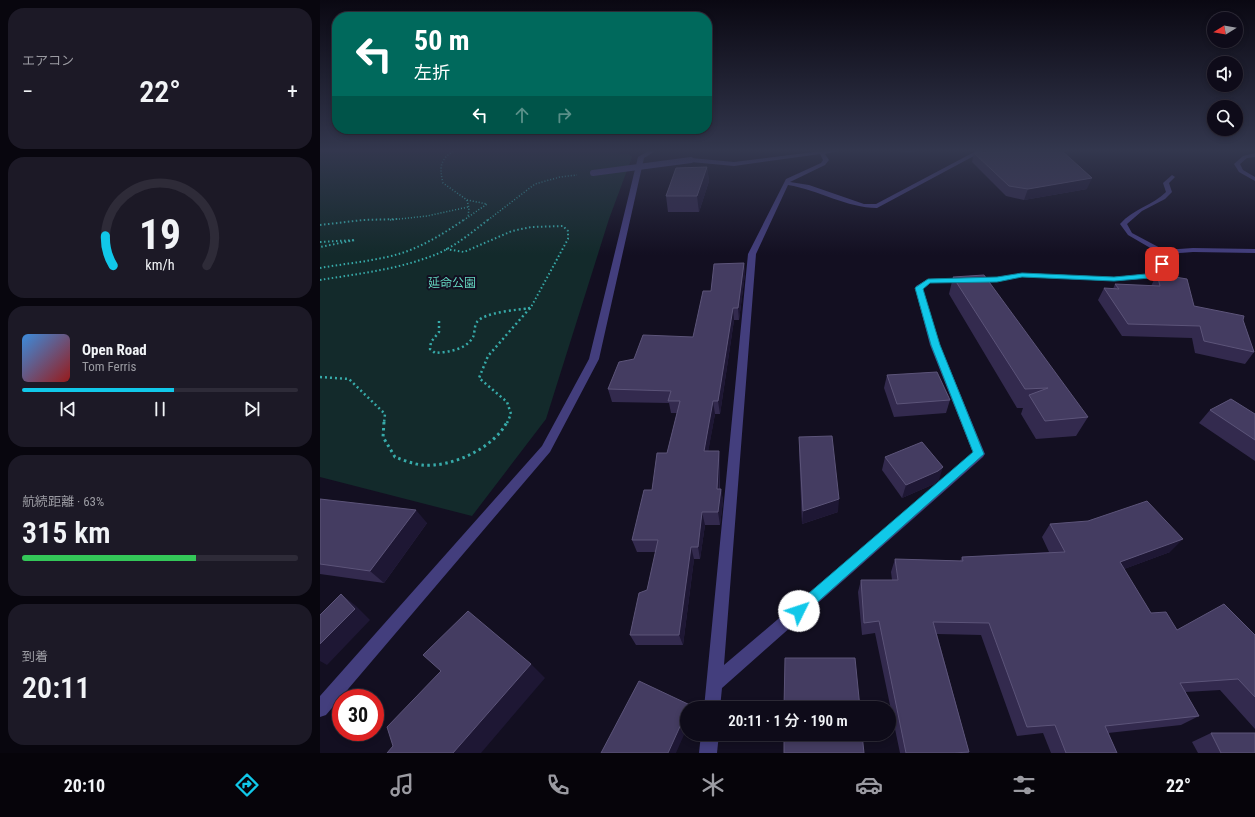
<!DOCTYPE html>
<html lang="ja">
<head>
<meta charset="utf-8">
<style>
	body { margin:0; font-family:"Roboto Condensed","Noto Sans JP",sans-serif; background:#1c1926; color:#f1f3f6; height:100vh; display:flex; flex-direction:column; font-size:15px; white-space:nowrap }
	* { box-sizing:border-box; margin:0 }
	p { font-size:13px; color:#9b9ba2 }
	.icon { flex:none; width:22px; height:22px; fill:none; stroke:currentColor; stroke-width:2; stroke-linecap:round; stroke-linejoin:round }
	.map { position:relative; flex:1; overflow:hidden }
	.drawer { display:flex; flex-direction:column; gap:8px; padding:8px; background:#08060e; width:320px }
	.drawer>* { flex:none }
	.guide { position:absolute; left:12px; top:12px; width:380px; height:122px; border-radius:16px; box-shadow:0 2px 6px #0003,0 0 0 1px #2e2b38; background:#00695c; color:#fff; overflow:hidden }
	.needle { width:26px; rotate:259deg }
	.controls { position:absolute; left:887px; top:12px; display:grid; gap:8px }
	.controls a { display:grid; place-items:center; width:36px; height:36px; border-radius:50%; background:#0e0b19; box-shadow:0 2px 6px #0003,0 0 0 1px #2e2b38; font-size:20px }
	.speed { position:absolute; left:12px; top:689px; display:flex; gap:8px; font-size:20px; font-weight:700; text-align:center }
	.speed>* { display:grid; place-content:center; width:52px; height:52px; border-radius:50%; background:#0e0b19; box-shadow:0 2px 6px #0003,0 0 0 1px #2e2b38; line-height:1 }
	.speed .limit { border:6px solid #d22; background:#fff; color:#111 }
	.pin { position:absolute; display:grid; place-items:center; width:34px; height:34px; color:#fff; margin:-17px; border-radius:8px; box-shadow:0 2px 6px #0006 }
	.me { position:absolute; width:44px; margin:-22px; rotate:49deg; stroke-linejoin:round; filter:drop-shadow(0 0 3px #0008) }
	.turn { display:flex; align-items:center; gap:14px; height:84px; padding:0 16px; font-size:18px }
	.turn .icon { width:52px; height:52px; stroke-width:2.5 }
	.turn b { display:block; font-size:28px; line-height:34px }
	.lanes { display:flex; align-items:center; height:38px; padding:0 16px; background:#0003; justify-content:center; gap:20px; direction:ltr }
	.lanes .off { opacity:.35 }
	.big { font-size:30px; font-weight:600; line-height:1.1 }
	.drawer .tile { flex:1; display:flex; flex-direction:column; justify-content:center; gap:6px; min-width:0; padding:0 14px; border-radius:16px; background:#1c1926 }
	.drawer .dial { align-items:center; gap:0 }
	.dial svg { height:104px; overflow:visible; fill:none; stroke:#2e2b38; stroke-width:7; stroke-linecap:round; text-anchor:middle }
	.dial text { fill:#f1f3f6; stroke:none }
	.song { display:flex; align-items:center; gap:12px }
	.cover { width:48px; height:48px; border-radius:6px; background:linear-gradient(135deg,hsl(210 70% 55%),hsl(0 70% 35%)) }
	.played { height:4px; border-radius:2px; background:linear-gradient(90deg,#11c8e9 55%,#2e2b38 55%) }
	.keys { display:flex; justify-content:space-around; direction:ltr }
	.heat { display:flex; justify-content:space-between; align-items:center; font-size:22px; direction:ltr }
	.charge { height:6px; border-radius:3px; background:linear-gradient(90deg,#34c759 63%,#2e2b38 0) }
	.trip { position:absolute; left:360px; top:701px; width:216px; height:40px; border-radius:20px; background:#0e0b19; box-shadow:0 2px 6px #0003,0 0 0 1px #2e2b38; font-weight:600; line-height:40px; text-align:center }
	.dock { display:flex; height:64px; justify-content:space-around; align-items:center; background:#06040a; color:#9b9ba2 }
	.dock .icon { width:28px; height:28px }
	.dock .selected { color:#11c8e9 }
	.dock b { font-size:18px; color:#f1f3f6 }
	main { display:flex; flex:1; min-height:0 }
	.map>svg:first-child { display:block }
	.green { fill:#132a2b }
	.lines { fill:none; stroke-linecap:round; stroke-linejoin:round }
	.path-far3 { stroke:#37abaa; stroke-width:1.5; stroke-dasharray:1 2; stroke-linecap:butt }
	.path-far2 { stroke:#37abaa; stroke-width:2; stroke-dasharray:1.5 2.5; stroke-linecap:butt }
	.path-far1 { stroke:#37abaa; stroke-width:2.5; stroke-dasharray:2 3; stroke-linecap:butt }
	.path { stroke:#37abaa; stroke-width:3; stroke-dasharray:2.5 3.5; stroke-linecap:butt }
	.minor { fill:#433e7d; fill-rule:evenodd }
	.minor-bridge { stroke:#433e7d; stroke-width:6 }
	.wall { fill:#332a4e }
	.shaded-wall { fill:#1e1734 }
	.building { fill:#443c61; stroke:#5c5479 }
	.route { fill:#11c8e9; stroke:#0b8297 }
	.labels { text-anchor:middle; stroke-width:4; stroke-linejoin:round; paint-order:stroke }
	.park-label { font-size:12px; fill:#64d6c0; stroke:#130f21 }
</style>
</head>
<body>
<main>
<section class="drawer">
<div class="tile"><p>エアコン</p>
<div class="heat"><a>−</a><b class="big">22°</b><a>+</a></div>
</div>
<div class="tile dial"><svg viewBox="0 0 100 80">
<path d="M14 69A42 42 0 1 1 86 69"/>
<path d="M14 69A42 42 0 0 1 8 46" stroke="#11c8e9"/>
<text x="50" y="56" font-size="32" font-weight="700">19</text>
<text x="50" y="72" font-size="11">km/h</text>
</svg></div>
<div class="tile">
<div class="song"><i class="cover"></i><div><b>Open Road</b><p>Tom Ferris</p></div></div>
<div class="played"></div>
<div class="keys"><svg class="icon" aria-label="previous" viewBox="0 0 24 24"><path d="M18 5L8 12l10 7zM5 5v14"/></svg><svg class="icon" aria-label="pause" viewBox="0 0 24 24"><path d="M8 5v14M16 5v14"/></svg><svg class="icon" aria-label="next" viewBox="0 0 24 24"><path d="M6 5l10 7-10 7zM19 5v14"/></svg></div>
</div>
<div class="tile"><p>航続距離 · 63%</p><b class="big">315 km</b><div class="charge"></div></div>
<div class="tile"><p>到着</p><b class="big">20:11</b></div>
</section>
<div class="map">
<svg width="935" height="753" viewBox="0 0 935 753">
	<rect width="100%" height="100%" fill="#130f21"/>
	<polygon class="green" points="0,150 301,150 298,153 309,154 312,157 289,219 226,419 152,516 0,477"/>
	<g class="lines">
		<g class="path-far3">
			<path d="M136,150C120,158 119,167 123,183L147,200L167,204L144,220"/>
			<polyline points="147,200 149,208 148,217"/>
			<polyline points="70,220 107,216 148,207"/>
			<polyline points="168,220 215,184 240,177 257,175"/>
		</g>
		<g class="path-far2">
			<polyline points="0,225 43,220 79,219"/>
			<polyline points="0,242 35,240 0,247"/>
			<polyline points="126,249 144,252 192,231 211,227 243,226 248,231 248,239 210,309"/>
			<path d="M0,268C28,263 58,261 85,252C107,244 126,232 145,219"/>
			<path d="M0,280C36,274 74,270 109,257C131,250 151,233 169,219"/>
			<polyline points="204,309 210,308"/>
		</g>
		<g class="path-far1">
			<path d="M119,321V332L111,342L110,349L115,353C128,352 146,350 153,337C155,333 154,326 157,322C164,312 198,310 210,308"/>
			<polyline points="0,377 29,379 65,414 64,423"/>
			<polyline points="187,423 191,414 187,402 159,378 168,356 210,308"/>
		</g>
		<path class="path" d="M64,422L63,437L75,457C83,460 93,464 102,465C131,468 174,448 187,422"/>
		<g class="minor">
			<polygon points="330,150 337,150 324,158 279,359 230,452 6,715 0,717 0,696 222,446 269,359 318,157"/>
			<path d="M509,150H523L505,154L509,160L505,165L470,182L489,185L544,204H556L658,150H665L557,208C527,208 499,190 468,185L436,254L404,665L653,453L610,345L595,288L596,286L608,279L677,277L702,273L794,277L826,274L839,263V253L808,235L800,224C813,209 833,205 846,192L843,183L852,175L855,177L849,183L852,192L845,199L822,211L807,224L812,233L844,250L873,248L935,249V253L873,252L847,254L846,266L831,278L794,281L702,277L677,281L610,283L603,289L620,345L665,454L663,457L402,688L400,708H384L428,254L466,179L501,163L503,160L500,154L414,166L371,162L368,160L371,158L414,162Z"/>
			<path d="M579,150H596C592,153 583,153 579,150Z"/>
			<polygon points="935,153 935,157 927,158 920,164 923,170 935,177 935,181 919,172 914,164 923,156"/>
			<polygon points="381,734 399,734 397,753 379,753"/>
		</g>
		<polyline class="minor-bridge" points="273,173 371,160"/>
	</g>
	<g class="wall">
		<polygon points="706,150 741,150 767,189 704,200 686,196 652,162 654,153"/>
		<polygon points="387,167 389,181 379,212 348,212 346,196"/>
		<polygon points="424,263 425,274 419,320 414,320 400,414 395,414 388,451 399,451 400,463 400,489 401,489 403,501 400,525 385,525 380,559 374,559 363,645 316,645 310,635 327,590 336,552 317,552 312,540 332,490 347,453 357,413 351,413 349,403 292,402 288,389 314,359 373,337 391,291"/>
		<polygon points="837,274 874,306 923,320 934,352 925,364 875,353 872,338 802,336 778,300 784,288 793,289 795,284 831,286"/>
		<polygon points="633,277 768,417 756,436 716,439 701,414 703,408 697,408 629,294"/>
		<polygon points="567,375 630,400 626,413 574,417 564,388"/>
		<polygon points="890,410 935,414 935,461 879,423"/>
		<polygon points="479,437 518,512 482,524 479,450"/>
		<polygon points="565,457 619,480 614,484 582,498 562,470"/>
		<polygon points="0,499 107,523 64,583 0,574"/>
		<polygon points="730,524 850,552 804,569 831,613 857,630 935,635 935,729 900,690 865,692 879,716 861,725 788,733 797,753 731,753 723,733 697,736 661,635 617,634 649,752 648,753 580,753 555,633 542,635 538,592 541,580 572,580 571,572 575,559 640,561 642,557 729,552 722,537"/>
		<polygon points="891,733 935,753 878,753 872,742"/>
	</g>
	<g class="shaded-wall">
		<polygon points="387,167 389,181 379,212 377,196"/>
		<polygon points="772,178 767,189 704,200 708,189"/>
		<polygon points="424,263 425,274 419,320 418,308"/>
		<polygon points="413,308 414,320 400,414 398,401"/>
		<polygon points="393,401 395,414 386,464 384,451"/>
		<polygon points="399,451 400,463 399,501 397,489"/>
		<polygon points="623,467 619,480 614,484 582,498 586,485"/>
		<polygon points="401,489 403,501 400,525 398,512"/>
		<polygon points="519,499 518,512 482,524 483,511"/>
		<polygon points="96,510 107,523 64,583 50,571"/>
		<polygon points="382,512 385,525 380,559 378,547"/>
		<polygon points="863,539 850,552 788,575 800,562"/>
		<polygon points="371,547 374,559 363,645 359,635"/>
		<polygon points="21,594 36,606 50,620 7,665 0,661 0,644"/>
		<polygon points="211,664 225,678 161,753 133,753"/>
		<polygon points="367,711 367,728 356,753 348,753"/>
	</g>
	<g class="building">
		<polygon points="717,150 741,150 772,178 708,189 689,186 654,153"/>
		<polygon points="387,167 377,196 346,196 356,168"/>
		<polygon points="424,263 418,308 413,308 398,401 393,401 384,451 399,451 397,489 401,489 398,512 382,512 378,547 371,547 359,635 310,635 319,593 327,590 338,540 312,540 324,490 332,490 337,453 347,453 360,401 348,401 351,391 288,389 299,362 314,359 323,335 373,337 383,291 391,291 394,264"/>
		<polygon points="837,274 867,279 874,306 924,316 923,320 934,352 884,341 880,326 808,324 784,288 799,289 795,284 840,286"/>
		<polygon points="664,275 768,417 725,421 709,395 728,388 705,389 633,277"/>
		<polygon points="617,372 630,400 577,404 567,375"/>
		<polygon points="911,399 935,414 935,440 890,410"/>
		<polygon points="512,436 519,499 483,511 479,437"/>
		<polygon points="602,442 623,467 618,471 586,485 565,457"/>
		<polygon points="0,499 96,510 50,571 0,564"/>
		<polygon points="827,501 863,539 800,562 831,613 846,612 857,630 904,604 935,635 935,697 918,679 860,683 879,716 785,726 797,753 746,753 735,725 707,727 669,623 613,622 649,752 634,753 586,753 559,621 544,623 541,580 578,580 575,559 643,561 642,557 745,552 730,524 768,521"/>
		<polygon points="21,594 35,609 0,644 0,615"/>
		<polygon points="148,611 211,664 133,753 67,753 73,746 67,727 121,671 103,655"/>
		<polygon points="465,658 535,658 540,708 464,708"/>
		<polygon points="319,681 370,705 368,708 367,708 367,711 348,753 281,753"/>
		<polygon points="891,733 935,733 935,753 901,753"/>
		<polygon points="464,734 542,734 544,753 464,753"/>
	</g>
	<linearGradient id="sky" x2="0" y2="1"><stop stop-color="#0a0812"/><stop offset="0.59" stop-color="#33374e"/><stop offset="1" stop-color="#33374e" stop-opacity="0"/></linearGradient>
	<rect width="935" height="255" fill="url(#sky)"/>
	<polygon class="route" points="842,262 845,263 845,266 830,278 794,281 702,277 677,282 610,283 603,289 620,345 664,454 483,615 479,617 474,615 472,611 474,606 653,452 611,345 595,288 596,287 608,279 677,277 702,273 794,277 826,274"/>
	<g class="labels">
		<g class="park-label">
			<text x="132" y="287">延命公園</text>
		</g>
	</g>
</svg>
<div class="controls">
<a><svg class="needle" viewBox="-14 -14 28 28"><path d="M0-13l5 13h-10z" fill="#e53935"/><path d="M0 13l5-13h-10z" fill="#9b9ba2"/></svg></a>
<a><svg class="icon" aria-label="sound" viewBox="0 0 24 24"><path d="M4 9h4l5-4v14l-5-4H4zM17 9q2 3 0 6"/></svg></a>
<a><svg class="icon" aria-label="search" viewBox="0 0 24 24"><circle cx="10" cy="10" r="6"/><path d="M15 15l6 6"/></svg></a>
</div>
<div class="speed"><div class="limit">30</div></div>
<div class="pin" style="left:842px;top:264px;background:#d93025"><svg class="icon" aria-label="arrive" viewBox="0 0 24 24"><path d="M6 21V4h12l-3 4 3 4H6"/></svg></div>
<svg class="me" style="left:479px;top:611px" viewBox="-20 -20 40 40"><circle r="19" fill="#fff"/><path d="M0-13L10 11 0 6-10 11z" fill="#11c8e9"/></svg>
<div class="trip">20:11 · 1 分 · 190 m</div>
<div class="guide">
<div class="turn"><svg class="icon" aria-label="left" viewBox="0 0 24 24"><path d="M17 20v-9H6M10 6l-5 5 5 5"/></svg><div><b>50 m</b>左折</div></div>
<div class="lanes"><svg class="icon" aria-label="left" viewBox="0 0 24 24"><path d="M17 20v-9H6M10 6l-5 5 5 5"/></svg><svg class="icon off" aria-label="ahead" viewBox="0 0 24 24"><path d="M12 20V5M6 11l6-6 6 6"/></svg><svg class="icon off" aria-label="right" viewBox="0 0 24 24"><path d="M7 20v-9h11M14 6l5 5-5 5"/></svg></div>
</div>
</div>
</main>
<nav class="dock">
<b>20:10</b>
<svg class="icon selected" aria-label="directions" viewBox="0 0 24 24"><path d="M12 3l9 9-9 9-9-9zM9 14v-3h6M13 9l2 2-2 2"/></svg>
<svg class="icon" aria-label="music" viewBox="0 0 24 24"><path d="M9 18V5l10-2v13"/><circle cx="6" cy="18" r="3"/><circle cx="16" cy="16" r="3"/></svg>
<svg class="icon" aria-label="phone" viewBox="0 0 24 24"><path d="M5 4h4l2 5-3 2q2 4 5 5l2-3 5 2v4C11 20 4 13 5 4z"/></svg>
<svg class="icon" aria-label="climate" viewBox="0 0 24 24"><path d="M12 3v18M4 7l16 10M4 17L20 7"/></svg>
<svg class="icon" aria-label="car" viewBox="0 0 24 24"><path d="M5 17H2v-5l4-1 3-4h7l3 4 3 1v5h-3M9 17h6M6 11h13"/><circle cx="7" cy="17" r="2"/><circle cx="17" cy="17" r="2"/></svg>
<svg class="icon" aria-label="filters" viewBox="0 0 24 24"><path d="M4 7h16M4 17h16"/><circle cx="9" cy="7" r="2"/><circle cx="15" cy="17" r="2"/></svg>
<b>22°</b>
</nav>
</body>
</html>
